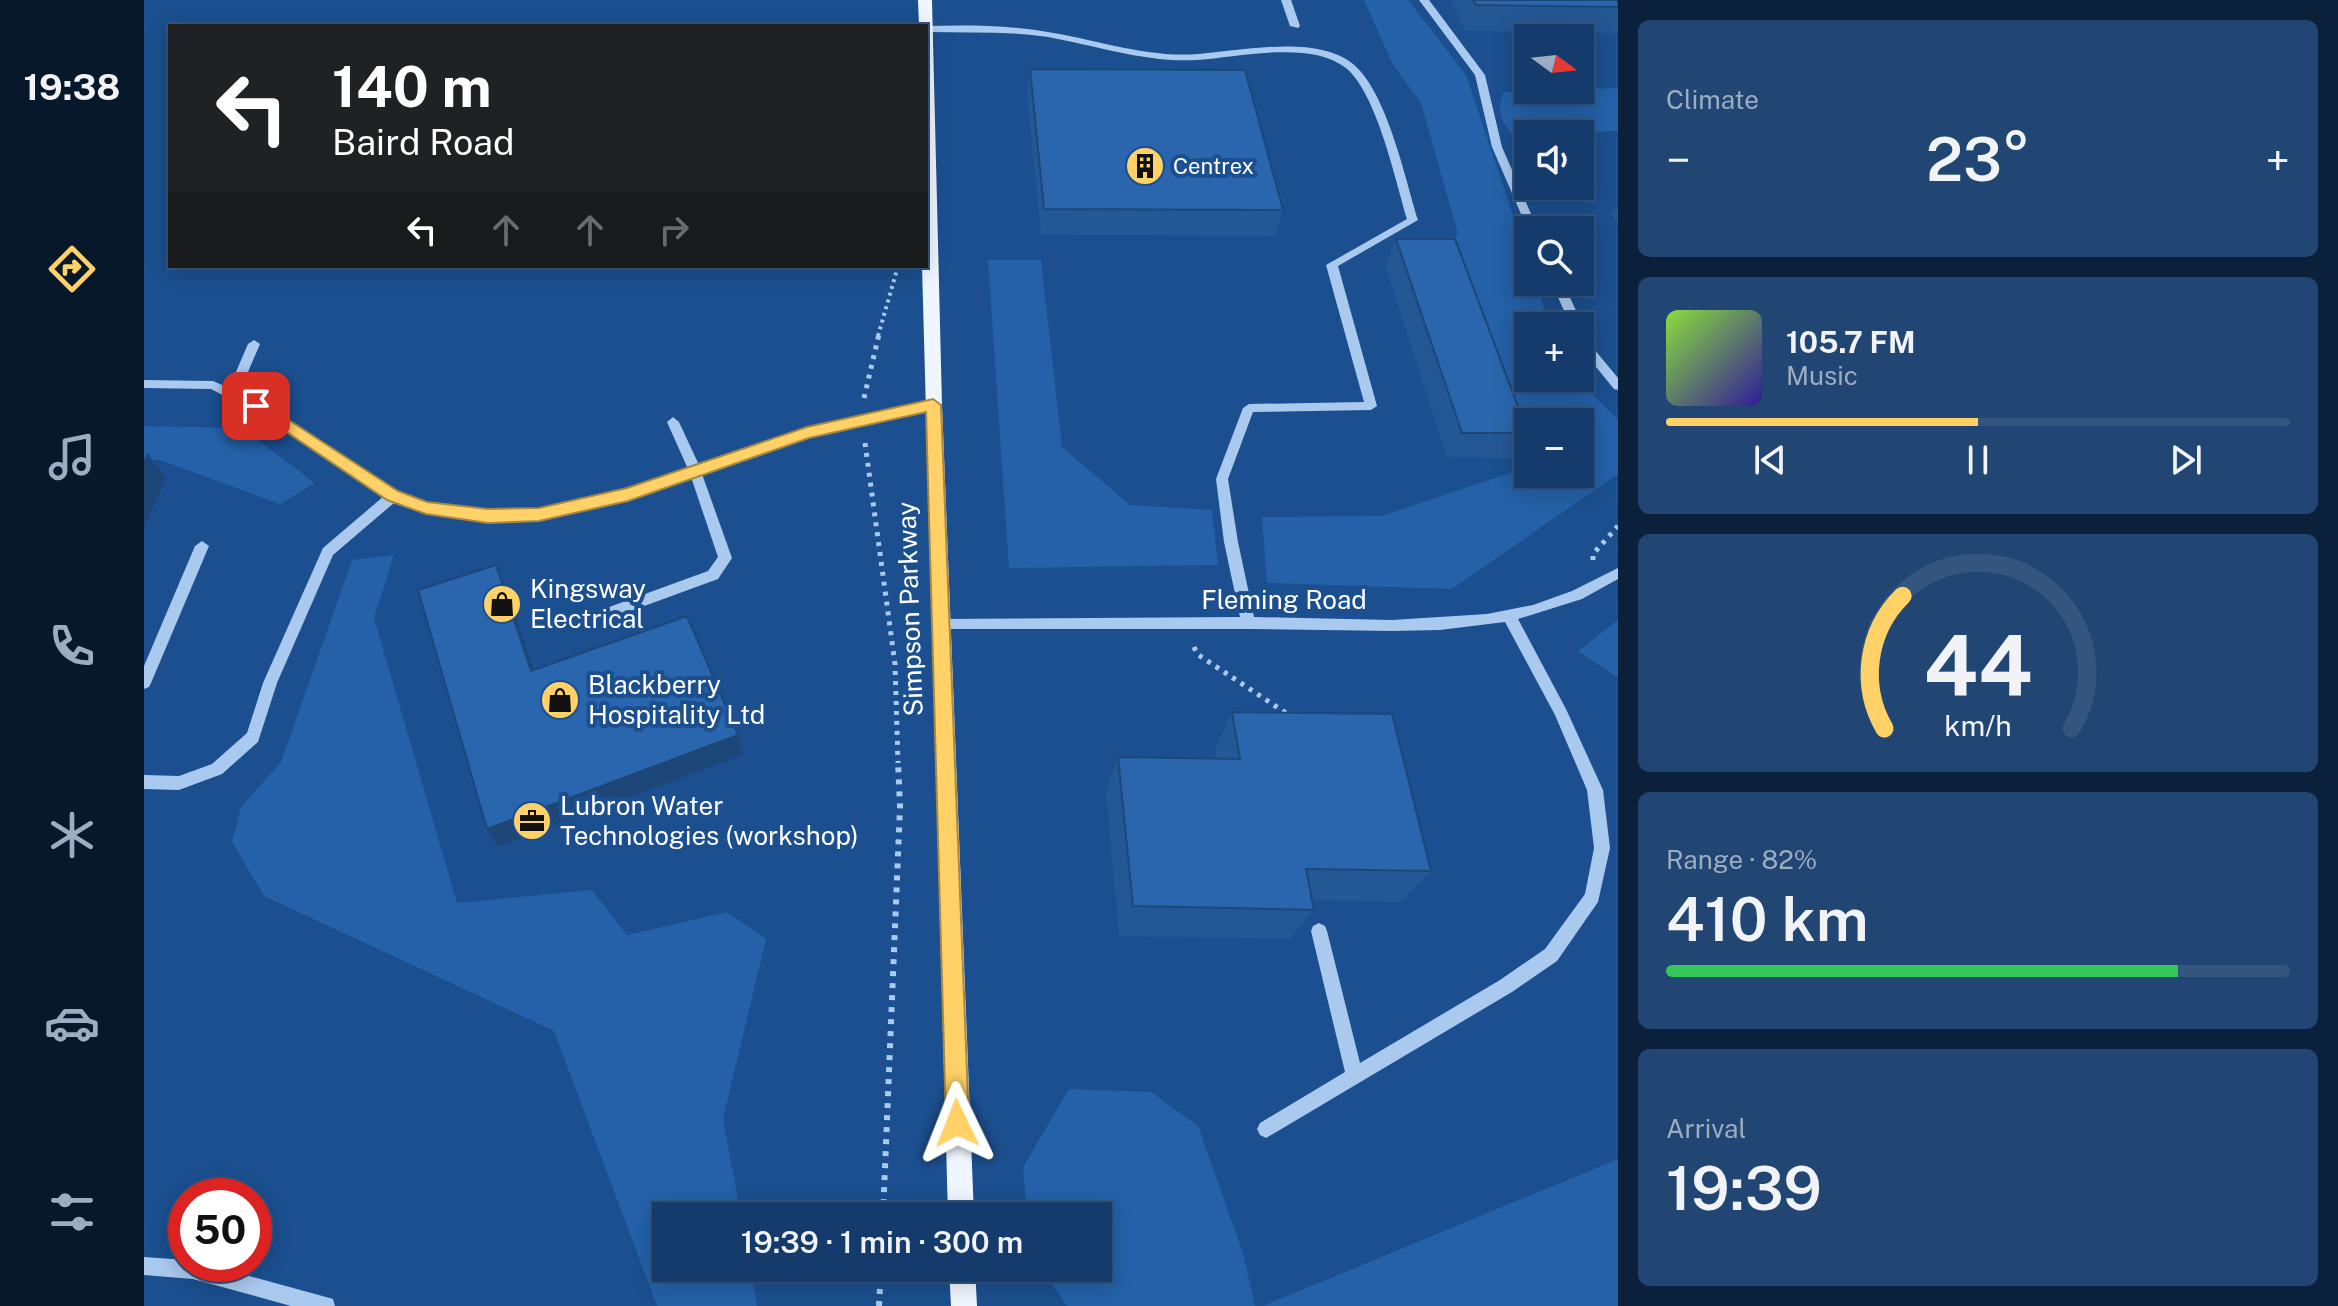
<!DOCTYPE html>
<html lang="en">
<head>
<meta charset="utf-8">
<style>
	body { margin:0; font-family:"Public Sans",sans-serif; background:#214673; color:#f1f3f6; height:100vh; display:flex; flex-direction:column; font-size:30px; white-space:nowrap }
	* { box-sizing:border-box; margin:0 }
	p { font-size:26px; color:#9dadc1 }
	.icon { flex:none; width:44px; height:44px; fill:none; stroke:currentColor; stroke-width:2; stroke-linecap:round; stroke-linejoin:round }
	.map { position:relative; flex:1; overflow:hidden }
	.sheet { display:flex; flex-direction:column; gap:20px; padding:20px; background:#0b203b; width:720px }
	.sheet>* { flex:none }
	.guide { position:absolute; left:24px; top:24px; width:760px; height:244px; border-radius:0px; box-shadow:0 4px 20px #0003,0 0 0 2px #33557e; background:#202124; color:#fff; overflow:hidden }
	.needle { width:52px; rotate:105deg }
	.buttons { position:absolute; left:1370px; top:24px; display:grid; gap:16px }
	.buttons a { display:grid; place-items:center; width:80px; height:80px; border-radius:0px; background:#143b6b; box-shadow:0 4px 20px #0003,0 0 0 2px #33557e; font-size:40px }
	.speed { position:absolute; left:24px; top:1178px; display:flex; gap:16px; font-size:40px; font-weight:700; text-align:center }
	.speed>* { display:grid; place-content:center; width:104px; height:104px; border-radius:50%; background:#143b6b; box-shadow:0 4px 20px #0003,0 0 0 2px #33557e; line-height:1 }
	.speed .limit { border:12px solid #d22; background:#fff; color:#111 }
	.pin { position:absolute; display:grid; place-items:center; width:68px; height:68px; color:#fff; margin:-34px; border-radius:16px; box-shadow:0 4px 12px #0006 }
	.me { position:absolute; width:88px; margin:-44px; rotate:358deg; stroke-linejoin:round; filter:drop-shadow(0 0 6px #0008) }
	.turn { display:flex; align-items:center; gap:28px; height:168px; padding:0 32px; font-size:36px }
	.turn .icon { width:104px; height:104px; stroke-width:2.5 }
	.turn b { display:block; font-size:56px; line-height:68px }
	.lanes { display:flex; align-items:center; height:76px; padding:0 32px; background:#0003; justify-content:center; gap:40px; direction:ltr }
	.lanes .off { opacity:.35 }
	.big { font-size:60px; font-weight:600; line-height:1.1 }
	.sheet .card { flex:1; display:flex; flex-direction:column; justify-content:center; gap:12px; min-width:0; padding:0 28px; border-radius:12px; background:#214673 }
	.sheet .dial { align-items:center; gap:0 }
	.dial svg { height:208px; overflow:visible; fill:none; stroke:#33557e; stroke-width:7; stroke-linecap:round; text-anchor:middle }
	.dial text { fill:#f1f3f6; stroke:none }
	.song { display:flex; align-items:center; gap:24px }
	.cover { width:96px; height:96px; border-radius:12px; background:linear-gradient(135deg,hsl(90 70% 55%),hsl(250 70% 35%)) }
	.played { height:8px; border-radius:4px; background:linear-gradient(90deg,#ffd166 50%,#33557e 50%) }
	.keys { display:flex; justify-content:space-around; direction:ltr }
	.heat { display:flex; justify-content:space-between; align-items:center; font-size:44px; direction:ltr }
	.charge { height:12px; border-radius:6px; background:linear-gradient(90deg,#34c759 82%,#33557e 0) }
	.trip { position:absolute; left:508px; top:1202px; width:460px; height:80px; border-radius:0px; background:#143b6b; box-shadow:0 4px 20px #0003,0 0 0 2px #33557e; font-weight:600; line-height:80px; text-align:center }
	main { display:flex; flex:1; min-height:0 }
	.menu { display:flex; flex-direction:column; width:144px; justify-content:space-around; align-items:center; background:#08182b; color:#9dadc1 }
	.menu .icon { width:56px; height:56px }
	.menu .on { color:#ffd166 }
	.menu b { font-size:36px; color:#f1f3f6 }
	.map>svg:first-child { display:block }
	.green { fill:#2461a8; fill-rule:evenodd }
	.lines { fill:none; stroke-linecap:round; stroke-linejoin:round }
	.path-far2 { stroke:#a9c9ee; stroke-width:4; stroke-dasharray:3 4; stroke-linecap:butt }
	.path-far1 { stroke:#a9c9ee; stroke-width:5; stroke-dasharray:4 6; stroke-linecap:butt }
	.path { stroke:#a9c9ee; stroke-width:6; stroke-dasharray:5 7; stroke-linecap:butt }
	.minor { fill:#a9c9ee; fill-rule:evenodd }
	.major { fill:#f0f6ff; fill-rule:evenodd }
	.wall { fill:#245895 }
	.shaded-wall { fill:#1d4779 }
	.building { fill:#2a66ad; stroke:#1d4779; stroke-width:2 }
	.route { fill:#ffd166; stroke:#a68842; stroke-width:2 }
	.labels { text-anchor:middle; stroke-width:8; stroke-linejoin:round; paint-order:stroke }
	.far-poi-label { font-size:22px; fill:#fff; stroke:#1b4f8f; text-anchor:start }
	.poi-label { font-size:26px; fill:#fff; stroke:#1b4f8f; text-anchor:start }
	.street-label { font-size:26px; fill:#fff; stroke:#1b4f8f }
</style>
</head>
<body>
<main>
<nav class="menu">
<b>19:38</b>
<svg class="icon on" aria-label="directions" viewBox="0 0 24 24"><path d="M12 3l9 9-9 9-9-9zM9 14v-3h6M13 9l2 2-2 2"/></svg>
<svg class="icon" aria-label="music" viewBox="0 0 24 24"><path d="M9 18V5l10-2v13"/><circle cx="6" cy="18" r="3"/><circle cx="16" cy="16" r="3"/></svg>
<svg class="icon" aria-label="phone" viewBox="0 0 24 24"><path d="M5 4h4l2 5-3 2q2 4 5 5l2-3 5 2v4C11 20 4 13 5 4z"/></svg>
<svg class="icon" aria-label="climate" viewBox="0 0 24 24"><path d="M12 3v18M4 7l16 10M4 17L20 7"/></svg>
<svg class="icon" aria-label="car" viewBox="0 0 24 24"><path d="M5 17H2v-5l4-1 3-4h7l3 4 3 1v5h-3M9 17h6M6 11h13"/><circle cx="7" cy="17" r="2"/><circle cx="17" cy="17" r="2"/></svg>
<svg class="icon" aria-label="filters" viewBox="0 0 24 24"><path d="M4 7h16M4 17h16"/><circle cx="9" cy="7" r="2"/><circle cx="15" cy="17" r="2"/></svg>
</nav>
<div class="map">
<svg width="1474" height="1306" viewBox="0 0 1474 1306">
	<rect width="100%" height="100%" fill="#1b4f8f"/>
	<g class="green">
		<path d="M1220,0H1264L1322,75L1384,260V282H1391L1406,326H1384V378H1432L1474,419V474L1308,589L1123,583L1118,517L1238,516L1381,468L1292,255L1314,234L1277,103L1249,65ZM1384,422H1436V474H1384Z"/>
		<path d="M1474,88V131L1384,134V138L1373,139C1359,127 1351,110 1360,92Z"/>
		<polygon points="844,260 897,260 918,447 986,505 1068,510 1074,565 865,568"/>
		<polygon points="0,426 98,428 171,483 136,504 16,460 0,461"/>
		<polygon points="250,555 230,618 313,903 448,890 483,935 583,912 622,939 579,1119 597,1216 522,1216 522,1268 606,1268 613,1306 513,1306 410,1031 120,896 88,842 97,807 137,762 208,560"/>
		<polygon points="1474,620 1474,678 1434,651"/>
		<polygon points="925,1089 1007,1092 1054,1126 1099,1253 1111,1306 923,1306 897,1268 954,1268 954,1216 883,1216 879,1167"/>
		<polygon points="1474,1159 1474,1306 1119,1306"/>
	</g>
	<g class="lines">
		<polyline class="path-far2" points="734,336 754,266"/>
		<g class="path-far1">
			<polyline points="720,398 735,334"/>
			<polyline points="721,443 751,664 754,763"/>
			<polyline points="1449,560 1449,554 1474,526"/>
			<polyline points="1050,647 1053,654 1145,715"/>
		</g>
		<g class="path">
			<polyline points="739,1216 756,807 754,761"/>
			<polyline points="735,1306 737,1268"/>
		</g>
		<g class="minor">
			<polygon points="1137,0 1147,0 1156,26 1154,28 1146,26"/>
			<polygon points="1275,0 1285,0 1341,75 1358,147 1394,230 1384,230 1348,147 1331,75"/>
			<path d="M782,26C822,25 864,25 904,32C954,40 1002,58 1054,54C1098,51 1172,34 1209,64C1243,92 1261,178 1274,220L1194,266L1233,406L1227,410L1109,412L1084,479L1094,542L1110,617L1248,620L1343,614L1389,605L1428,591L1474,568V579L1438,599L1374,619L1422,709L1459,790L1466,848L1454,902L1413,961L1368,992L1122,1138L1116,1135L1113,1129L1116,1123L1201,1072L1167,931L1169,926L1175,923L1181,926L1183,931L1216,1063L1356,980L1401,949L1441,894L1450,848L1443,790L1411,715L1361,622L1296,630L1248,631L1107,629H792L790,625L792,621L797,619L1096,617L1080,542L1072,479L1099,408L1105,404L1220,402L1182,265L1263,219C1251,179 1233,94 1202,68C1167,40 1095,57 1054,60C1002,63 954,46 904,37C864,31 823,33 783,32Z"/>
			<polygon points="1407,282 1419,282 1439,326 1437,328 1440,329 1450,349 1474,378 1474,390 1470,389 1439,351 1436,344 1436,326 1427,326"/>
			<path d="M110,340L116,344L95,393L141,418L254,493L283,503L344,511L395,510L483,489L544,469L523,422L529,417L535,422L555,465L663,428L789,401L795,405L789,409L664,437L558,474L588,558L574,579L462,620L457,618L455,614L457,610L564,571L574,557L547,477C498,494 448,511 397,519C352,527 294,517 251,502L189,555L133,683L114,742L78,774L35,790L0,789V775L35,776L68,764L103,733L119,683L179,548L240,496L133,424L67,389L0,388V380L69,381L85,388L104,344Z"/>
			<polygon points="58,541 65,546 7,683 5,687 0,689 0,666 51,546"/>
			<polygon points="0,1257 42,1260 42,1264 61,1264 182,1297 189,1299 191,1306 147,1306 49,1279 0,1275"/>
		</g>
		<g class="major">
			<polygon points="774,0 788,0 798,405 830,1216 804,1216 778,266 782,266 782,26 775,26"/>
			<polygon points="805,1268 831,1268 833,1306 807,1306"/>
		</g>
	</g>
	<g class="wall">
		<polygon points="1307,0 1474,0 1474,33 1321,31"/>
		<polygon points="886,69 1139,210 1131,236 897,235 883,95"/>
		<polygon points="1474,205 1474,226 1468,214"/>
		<polygon points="1252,239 1384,433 1368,458 1303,457 1241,265"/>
		<polygon points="1088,712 1287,871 1257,902 1168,900 1170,910 1146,939 975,936 962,792 974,757 1072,759 1071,748"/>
	</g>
	<g class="shaded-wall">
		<polygon points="3,453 22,478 0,528 0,461"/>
		<polygon points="352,565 362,588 397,692 387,671"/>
		<polygon points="594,735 598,755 354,847 343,829"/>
	</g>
	<g class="building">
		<polygon points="1329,0 1474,0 1474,7 1332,5"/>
		<polygon points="886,69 1101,70 1139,210 900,209"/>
		<polygon points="1252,239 1311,239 1384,433 1318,433"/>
		<polygon points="352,565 387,671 543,616 594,735 343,829 274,590"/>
		<polygon points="1088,712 1248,714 1287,871 1162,869 1170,910 989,906 974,757 1096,759"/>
	</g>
	<polygon class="route" points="789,399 797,405 825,1123 821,1131 813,1134 805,1131 802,1123 782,412 665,438 484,501 395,521 344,523 282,514 243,500 104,406 106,402 117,402 254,491 283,502 344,509 395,508 483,488 663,427"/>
	<defs>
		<g id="building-disc" transform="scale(2)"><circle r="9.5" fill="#ffd166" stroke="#1b4f8f"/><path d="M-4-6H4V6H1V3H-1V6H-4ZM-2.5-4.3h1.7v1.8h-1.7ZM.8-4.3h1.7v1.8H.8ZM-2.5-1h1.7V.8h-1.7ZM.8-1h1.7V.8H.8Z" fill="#111"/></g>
		<g id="shop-disc" transform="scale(2)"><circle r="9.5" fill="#ffd166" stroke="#1b4f8f"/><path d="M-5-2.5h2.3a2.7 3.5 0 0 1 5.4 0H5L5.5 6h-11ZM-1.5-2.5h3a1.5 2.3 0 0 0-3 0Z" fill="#111"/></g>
		<g id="office-disc" transform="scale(2)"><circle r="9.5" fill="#ffd166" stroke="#1b4f8f"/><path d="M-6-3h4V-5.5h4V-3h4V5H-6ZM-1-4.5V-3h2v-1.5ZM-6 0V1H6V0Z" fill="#111"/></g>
	</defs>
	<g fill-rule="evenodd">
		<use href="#building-disc" x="1001" y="166"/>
		<use href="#shop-disc" x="358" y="604"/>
		<use href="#shop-disc" x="416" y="700"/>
		<use href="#office-disc" x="388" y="821"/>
	</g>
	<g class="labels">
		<g class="far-poi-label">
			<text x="1029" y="174">Centrex</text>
		</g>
		<g class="poi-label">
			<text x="386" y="598">Kingsway<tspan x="386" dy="30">Electrical</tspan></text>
			<text x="444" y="694">Blackberry<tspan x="444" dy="30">Hospitality Ltd</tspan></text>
			<text x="416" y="815">Lubron Water<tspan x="416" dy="30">Technologies (workshop)</tspan></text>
		</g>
		<g class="street-label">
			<text x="1140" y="609">Fleming Road</text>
			<text transform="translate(766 609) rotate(-92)" y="9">Simpson Parkway</text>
		</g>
	</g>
</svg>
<div class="buttons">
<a><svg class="needle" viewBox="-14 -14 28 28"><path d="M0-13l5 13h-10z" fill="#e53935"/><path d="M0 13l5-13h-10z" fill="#9dadc1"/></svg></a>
<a><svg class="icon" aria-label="sound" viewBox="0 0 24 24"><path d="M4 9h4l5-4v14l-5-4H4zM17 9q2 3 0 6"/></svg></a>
<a><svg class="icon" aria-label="search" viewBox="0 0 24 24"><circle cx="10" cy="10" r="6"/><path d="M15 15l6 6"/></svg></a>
<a>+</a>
<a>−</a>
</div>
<div class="speed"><div class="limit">50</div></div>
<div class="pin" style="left:112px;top:406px;background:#d93025"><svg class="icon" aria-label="arrive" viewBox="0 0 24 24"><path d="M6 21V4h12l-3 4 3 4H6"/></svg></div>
<svg class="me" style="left:813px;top:1123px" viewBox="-20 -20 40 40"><path d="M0-17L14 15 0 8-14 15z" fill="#ffd166" stroke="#fff" stroke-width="4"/></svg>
<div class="trip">19:39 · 1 min · 300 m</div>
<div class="guide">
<div class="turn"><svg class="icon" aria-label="left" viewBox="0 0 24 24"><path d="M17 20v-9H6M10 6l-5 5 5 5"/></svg><div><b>140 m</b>Baird Road</div></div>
<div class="lanes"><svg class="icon" aria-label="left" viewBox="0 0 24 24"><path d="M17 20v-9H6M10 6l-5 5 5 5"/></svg><svg class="icon off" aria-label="ahead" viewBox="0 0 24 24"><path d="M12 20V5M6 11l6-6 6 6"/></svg><svg class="icon off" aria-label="ahead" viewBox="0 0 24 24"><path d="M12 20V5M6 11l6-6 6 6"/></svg><svg class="icon off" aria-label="right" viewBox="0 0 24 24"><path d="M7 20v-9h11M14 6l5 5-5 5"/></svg></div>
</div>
</div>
<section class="sheet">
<div class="card"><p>Climate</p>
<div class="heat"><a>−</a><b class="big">23°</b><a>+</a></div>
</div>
<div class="card">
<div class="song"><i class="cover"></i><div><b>105.7 FM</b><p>Music</p></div></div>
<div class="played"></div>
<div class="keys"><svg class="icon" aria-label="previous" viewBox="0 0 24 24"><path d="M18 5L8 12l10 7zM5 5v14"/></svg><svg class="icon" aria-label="pause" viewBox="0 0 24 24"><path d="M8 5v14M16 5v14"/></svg><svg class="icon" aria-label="next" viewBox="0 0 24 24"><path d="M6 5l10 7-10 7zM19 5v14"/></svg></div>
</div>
<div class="card dial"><svg viewBox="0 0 100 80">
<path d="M14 69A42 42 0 1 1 86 69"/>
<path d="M14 69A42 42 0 0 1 21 18" stroke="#ffd166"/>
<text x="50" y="56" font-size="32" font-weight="700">44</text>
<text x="50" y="72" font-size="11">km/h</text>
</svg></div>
<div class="card"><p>Range · 82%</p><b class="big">410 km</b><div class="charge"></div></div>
<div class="card"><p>Arrival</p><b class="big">19:39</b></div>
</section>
</main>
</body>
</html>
